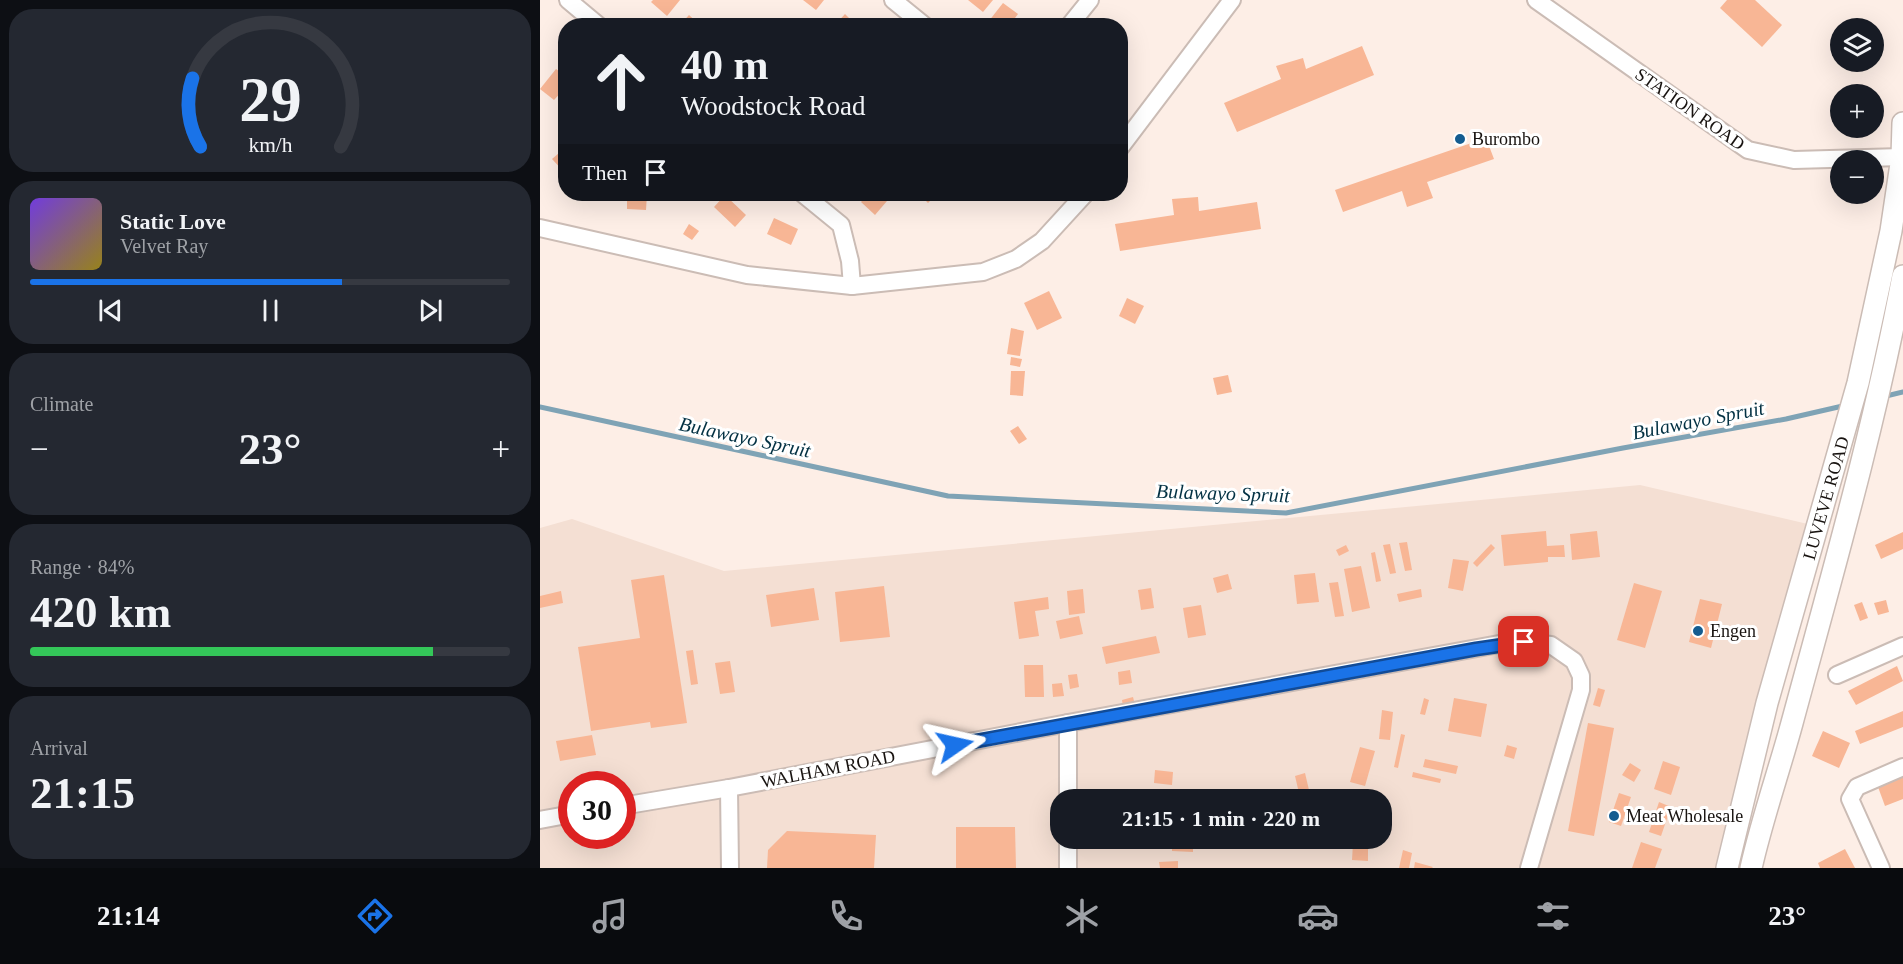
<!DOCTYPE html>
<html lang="en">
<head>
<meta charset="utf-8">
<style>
	body { margin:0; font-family:Georgia,serif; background:#242831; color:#f1f3f6; height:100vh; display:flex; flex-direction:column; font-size:22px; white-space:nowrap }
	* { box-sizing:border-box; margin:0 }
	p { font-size:20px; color:#9ea1a6 }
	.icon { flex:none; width:33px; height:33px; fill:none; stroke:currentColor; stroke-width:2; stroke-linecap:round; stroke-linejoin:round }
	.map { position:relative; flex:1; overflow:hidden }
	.details { display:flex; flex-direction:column; gap:9px; padding:9px; background:#0d0f14; width:540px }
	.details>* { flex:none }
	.guide { position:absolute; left:18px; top:18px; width:570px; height:183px; border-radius:24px; box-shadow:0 6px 24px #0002; background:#171b24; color:#f1f3f6; overflow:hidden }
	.buttons { position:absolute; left:1290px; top:18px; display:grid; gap:12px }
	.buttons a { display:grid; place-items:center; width:54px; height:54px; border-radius:50%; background:#171b24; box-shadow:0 6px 24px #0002; font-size:30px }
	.speed { position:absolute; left:18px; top:771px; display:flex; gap:12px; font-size:30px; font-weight:700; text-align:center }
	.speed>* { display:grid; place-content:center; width:78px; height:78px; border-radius:50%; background:#171b24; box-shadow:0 6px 24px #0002; line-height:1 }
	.speed .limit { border:9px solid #d22; background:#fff; color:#111 }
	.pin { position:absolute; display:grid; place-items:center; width:51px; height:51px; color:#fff; margin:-26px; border-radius:12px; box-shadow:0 3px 9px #0006 }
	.me { position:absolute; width:66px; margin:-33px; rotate:79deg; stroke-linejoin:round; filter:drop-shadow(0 0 4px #0008) }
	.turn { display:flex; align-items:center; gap:21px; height:126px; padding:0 24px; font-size:27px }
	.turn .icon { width:78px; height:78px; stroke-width:2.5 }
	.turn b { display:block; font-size:42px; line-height:51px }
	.then { display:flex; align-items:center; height:57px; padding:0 24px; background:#0003; gap:12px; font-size:22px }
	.big { font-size:45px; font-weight:700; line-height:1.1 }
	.details .widget { flex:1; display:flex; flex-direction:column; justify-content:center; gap:9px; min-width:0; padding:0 21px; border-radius:24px; background:#242831 }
	.details .dial { align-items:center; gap:0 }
	.dial svg { height:156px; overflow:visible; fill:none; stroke:#363941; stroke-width:7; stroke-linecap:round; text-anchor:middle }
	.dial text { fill:#f1f3f6; stroke:none }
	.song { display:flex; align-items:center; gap:18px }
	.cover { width:72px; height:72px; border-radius:9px; background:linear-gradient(135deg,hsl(260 70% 55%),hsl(50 70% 35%)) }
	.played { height:6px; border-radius:3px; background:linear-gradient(90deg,#1a73e8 65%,#363941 65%) }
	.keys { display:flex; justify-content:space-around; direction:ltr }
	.heat { display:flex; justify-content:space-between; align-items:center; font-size:33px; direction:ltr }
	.charge { height:9px; border-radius:4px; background:linear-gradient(90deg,#34c759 84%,#363941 0) }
	.trip { position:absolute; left:510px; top:789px; width:342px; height:60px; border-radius:24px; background:#171b24; box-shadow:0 6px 24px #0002; font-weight:700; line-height:60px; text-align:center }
	.dock { display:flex; height:96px; justify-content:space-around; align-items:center; background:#090b0e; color:#9ea1a6 }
	.dock .icon { width:42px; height:42px }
	.dock .active { color:#1a73e8 }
	.dock b { font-size:27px; color:#f1f3f6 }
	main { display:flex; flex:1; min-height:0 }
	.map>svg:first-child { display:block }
	.built { fill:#f4dfd3; fill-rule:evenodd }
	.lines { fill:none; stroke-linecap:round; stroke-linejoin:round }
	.stream { stroke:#7fa3b5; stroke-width:5 }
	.building { fill:#f8b695 }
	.minor-casing { stroke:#cbbcb5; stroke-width:20 }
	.tertiary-casing { stroke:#cbbcb5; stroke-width:24 }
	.minor { stroke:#fff; stroke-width:16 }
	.tertiary { stroke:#fff; stroke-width:21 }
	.route-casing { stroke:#114b97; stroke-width:15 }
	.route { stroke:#1a73e8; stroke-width:10 }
	.poi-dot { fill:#145c90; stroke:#fff; stroke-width:2 }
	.labels { text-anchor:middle; stroke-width:6; stroke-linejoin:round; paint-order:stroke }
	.street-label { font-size:18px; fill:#181310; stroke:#fff }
	.poi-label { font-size:18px; fill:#181310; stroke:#fff; text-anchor:start }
	.water-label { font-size:20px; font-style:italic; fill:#033143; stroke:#fff }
</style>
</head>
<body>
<main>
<section class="details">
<div class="widget dial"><svg viewBox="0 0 100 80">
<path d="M14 69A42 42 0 1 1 86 69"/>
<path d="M14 69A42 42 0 0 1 10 34" stroke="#1a73e8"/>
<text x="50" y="56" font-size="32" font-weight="700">29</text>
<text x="50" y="72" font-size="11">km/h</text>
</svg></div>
<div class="widget">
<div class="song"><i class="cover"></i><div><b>Static Love</b><p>Velvet Ray</p></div></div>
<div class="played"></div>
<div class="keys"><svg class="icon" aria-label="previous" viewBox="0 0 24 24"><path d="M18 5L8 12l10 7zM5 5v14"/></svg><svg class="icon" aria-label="pause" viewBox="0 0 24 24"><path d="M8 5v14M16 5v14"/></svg><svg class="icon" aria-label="next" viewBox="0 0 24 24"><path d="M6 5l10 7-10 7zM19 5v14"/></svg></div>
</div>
<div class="widget"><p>Climate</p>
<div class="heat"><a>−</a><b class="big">23°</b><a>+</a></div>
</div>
<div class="widget"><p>Range · 84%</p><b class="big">420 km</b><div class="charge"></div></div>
<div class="widget"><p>Arrival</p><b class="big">21:15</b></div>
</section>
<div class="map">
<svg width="1363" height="868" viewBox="0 0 1363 868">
	<rect width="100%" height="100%" fill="#fdeee6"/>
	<path class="built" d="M1100,485L1272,525L1176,868H0V528L32,519L184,571ZM32,784H82V836H32ZM520,800H842V838H520Z"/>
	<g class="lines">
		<g class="stream">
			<polyline points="1342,397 1363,392"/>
			<polyline points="0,407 408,496 746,513 1083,448 1246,419 1307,405"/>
		</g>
	</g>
	<g class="building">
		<polygon points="113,0 140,0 127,16 111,2"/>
		<polygon points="263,0 284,0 276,10"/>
		<polygon points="428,0 453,0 443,12"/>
		<polygon points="1187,0 1215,0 1242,25 1222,47 1180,8"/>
		<polygon points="463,3 478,14 469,26 445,26"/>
		<polygon points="305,14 317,26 294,26"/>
		<polygon points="149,15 161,26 139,26"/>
		<polygon points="822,46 834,75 697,132 684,103 741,79 736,66 763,58 766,69"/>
		<polygon points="16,69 26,76 26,87 14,100 0,89"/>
		<polygon points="946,138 954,159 887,182 893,198 867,207 862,191 803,212 795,190"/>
		<polygon points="26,147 26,171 24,172 12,159"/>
		<polygon points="87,194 107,194 106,210 87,209"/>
		<polygon points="328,194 353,194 335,215 321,202"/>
		<polygon points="379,194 397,194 388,203"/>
		<polygon points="185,195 206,215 195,227 174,207"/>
		<polygon points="658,197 659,211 717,202 721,229 580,251 575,224 634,215 632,199"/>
		<polygon points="234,218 258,229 251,245 227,234"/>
		<polygon points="149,224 159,231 152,240 143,234"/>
		<polygon points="509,291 522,318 497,330 484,303"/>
		<polygon points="587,298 604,306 595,324 579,316"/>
		<polygon points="471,328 484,331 480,356 467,354"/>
		<polygon points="471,357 482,359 480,367 470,365"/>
		<polygon points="471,371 485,371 483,396 470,395"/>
		<polygon points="688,375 692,392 677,395 673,378"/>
		<polygon points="478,426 487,439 479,444 470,431"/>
		<polygon points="1006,531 1007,546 1024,545 1025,557 1008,557 1008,562 964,566 961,535"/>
		<polygon points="1057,531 1060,557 1032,560 1030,534"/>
		<polygon points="1363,532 1363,549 1341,559 1335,545"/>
		<polygon points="867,542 872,570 865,571 859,543"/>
		<polygon points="850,544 856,573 850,574 843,545"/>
		<polygon points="951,544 955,548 937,567 933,563"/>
		<polygon points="806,545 809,551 799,556 796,550"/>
		<polygon points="835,552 841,581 836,582 831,553"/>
		<polygon points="913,559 929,561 923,591 908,588"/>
		<polygon points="821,566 830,608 812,612 804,569"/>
		<polygon points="775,573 779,602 757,604 754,575"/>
		<polygon points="688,574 692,589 677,593 673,578"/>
		<polygon points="124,575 147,723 111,728 110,722 51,731 38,647 100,638 91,580"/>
		<polygon points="798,582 804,616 795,617 789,583"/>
		<polygon points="1094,583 1122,591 1105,648 1077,640"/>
		<polygon points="344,586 350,637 300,642 295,592"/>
		<polygon points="274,588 279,620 231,627 226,595"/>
		<polygon points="611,588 614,608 601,610 598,590"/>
		<polygon points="543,589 545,613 529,615 527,591"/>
		<polygon points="881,589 882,597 859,602 857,594"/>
		<polygon points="21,591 23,603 0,608 0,596"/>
		<polygon points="508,597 509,609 495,611 499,636 479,639 474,602"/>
		<polygon points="1160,599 1182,604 1171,648 1149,642"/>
		<polygon points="1346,600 1349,612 1338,615 1334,603"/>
		<polygon points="1322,602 1328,618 1320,621 1314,605"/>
		<polygon points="661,605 666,635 648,638 643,608"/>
		<polygon points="539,616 543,634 520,639 516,621"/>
		<polygon points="616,636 620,653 566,664 562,647"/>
		<polygon points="153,650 158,684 151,685 146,651"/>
		<polygon points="190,661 195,692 180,694 175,663"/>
		<polygon points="484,665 503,665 504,697 485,697"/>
		<polygon points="1357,666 1363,681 1316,705 1308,691"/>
		<polygon points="590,670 592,683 579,685 578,672"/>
		<polygon points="537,674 539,687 530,689 528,675"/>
		<polygon points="522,683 524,696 513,697 512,684"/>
		<polygon points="1058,688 1065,690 1060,707 1053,705"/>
		<polygon points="593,697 595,705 583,707 582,700"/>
		<polygon points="884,698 889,700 885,715 880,714"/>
		<polygon points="914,698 947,704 941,737 908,731"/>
		<polygon points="842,710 853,712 850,740 839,739"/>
		<polygon points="1363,711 1363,727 1320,744 1315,731"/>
		<polygon points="1048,723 1074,728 1054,836 1028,831"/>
		<polygon points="1283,731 1310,743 1299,768 1272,756"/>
		<polygon points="861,734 865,735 858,768 854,767"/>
		<polygon points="52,735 56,755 20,761 16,741"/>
		<polygon points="967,745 977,748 974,759 964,756"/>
		<polygon points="820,747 835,751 825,786 810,782"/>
		<polygon points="885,759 918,766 916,774 883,767"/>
		<polygon points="1123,761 1140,767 1131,795 1114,789"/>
		<polygon points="1090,763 1101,770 1094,782 1082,775"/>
		<polygon points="615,770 633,772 632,785 614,783"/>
		<polygon points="873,772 901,779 900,783 872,777"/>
		<polygon points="765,773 769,790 759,793 755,776"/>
		<polygon points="1363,777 1363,799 1345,806 1338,787"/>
		<rect x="704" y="789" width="28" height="11"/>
		<polygon points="750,791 752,800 741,800 740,793"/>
		<rect x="680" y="792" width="9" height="8"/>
		<polygon points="820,792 820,800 805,800 805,793"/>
		<polygon points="1079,793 1091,797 1081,826 1069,822"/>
		<polygon points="1119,802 1131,807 1121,836 1109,832"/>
		<polygon points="416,827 475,827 476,868 416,868"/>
		<polygon points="247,831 336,835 334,868 227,868 228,850"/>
		<polygon points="774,838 782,838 782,846 774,845"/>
		<polygon points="1101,842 1122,849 1115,868 1092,868"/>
		<polygon points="632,843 653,843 653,852 632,851"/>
		<polygon points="813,843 828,844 828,861 812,860"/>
		<polygon points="1305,849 1315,868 1280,868 1278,863"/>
		<polygon points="863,850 872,853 869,868 859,868"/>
		<polygon points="638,861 638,868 620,868 619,862"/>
		<polygon points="875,862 893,867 892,868 874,868"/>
	</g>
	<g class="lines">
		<g class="minor-casing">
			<g id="minor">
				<polyline points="28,0 59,26"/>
				<polyline points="353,0 385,26"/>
				<polyline points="996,0 1208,150 1254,160 1362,157"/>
				<polyline points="529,26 550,0"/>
				<polyline points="580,148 692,0"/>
				<polyline points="263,194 301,225 310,261 312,286"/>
				<polyline points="0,228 207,275 312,286 443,272 476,259 502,241 545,194"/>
				<polyline points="1297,675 1363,646"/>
				<polyline points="189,788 190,868"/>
				<polyline points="528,800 528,723"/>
				<polyline points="82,806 189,788 528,723 959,644 984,642 1011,645 1034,661 1041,676 1041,690 989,868"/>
				<polyline points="0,820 32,814"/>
				<polyline points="528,868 528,838"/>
				<polyline points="1341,868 1310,799 1317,787 1363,767"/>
			</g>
		</g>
		<g class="tertiary-casing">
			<g id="tertiary">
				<polyline points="1187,868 1227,703 1318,383 1351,231 1362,157 1363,123"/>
				<path d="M1211,868C1222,819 1239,771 1252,723C1292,575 1335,426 1363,276"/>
			</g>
		</g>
		<use href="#minor" class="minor"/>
		<use href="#tertiary" class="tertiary"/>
	</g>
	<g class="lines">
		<g class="route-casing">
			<polyline id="route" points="415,745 936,649 984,642"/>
		</g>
		<use href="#route" class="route"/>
	</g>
	<g class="poi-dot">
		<circle cx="920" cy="139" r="6"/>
		<circle cx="1158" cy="631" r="6"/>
		<circle cx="1074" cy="816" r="6"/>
	</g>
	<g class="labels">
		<g class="street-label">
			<text transform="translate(1150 109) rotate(35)" y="6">STATION ROAD</text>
			<text transform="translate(1286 498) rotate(-74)" y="6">LUVEVE ROAD</text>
			<text transform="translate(288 769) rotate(-11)" y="6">WALHAM ROAD</text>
		</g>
		<g class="poi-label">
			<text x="932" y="145">Burombo</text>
			<text x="1170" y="637">Engen</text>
			<text x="1086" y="822">Meat Wholesale</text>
		</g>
		<g class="water-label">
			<text transform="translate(1158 420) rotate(-11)" y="7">Bulawayo Spruit</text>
			<text transform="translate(205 437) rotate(12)" y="7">Bulawayo Spruit</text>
			<text transform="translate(683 493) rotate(2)" y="7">Bulawayo Spruit</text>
		</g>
	</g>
</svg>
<div class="buttons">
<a><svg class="icon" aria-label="layers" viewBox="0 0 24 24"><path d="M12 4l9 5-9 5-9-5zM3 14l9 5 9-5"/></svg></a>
<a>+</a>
<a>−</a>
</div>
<div class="speed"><div class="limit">30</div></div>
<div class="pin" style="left:984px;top:642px;background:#d93025"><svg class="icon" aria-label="arrive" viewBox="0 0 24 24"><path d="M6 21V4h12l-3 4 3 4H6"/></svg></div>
<svg class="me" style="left:415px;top:745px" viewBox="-20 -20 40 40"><path d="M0-17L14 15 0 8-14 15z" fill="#1a73e8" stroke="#fff" stroke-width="4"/></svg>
<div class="trip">21:15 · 1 min · 220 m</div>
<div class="guide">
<div class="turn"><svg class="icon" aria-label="ahead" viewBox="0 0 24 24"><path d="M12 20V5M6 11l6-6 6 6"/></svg><div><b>40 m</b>Woodstock Road</div></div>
<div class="then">Then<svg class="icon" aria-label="arrive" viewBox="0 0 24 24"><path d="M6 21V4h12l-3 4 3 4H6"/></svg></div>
</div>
</div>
</main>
<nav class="dock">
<b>21:14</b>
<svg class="icon active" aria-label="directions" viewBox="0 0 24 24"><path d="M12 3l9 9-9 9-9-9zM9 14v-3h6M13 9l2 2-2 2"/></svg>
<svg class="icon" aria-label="music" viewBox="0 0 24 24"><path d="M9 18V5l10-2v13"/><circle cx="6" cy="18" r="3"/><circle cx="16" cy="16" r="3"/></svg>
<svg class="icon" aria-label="phone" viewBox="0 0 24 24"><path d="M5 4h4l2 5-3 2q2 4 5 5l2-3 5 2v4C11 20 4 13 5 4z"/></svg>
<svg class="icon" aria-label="climate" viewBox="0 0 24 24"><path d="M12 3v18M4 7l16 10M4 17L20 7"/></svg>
<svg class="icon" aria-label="car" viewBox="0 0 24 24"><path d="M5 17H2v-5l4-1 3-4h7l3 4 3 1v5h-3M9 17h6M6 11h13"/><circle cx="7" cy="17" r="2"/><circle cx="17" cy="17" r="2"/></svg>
<svg class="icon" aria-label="filters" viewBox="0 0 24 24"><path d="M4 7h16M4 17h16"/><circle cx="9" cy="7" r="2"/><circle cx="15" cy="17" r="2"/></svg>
<b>23°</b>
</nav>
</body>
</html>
